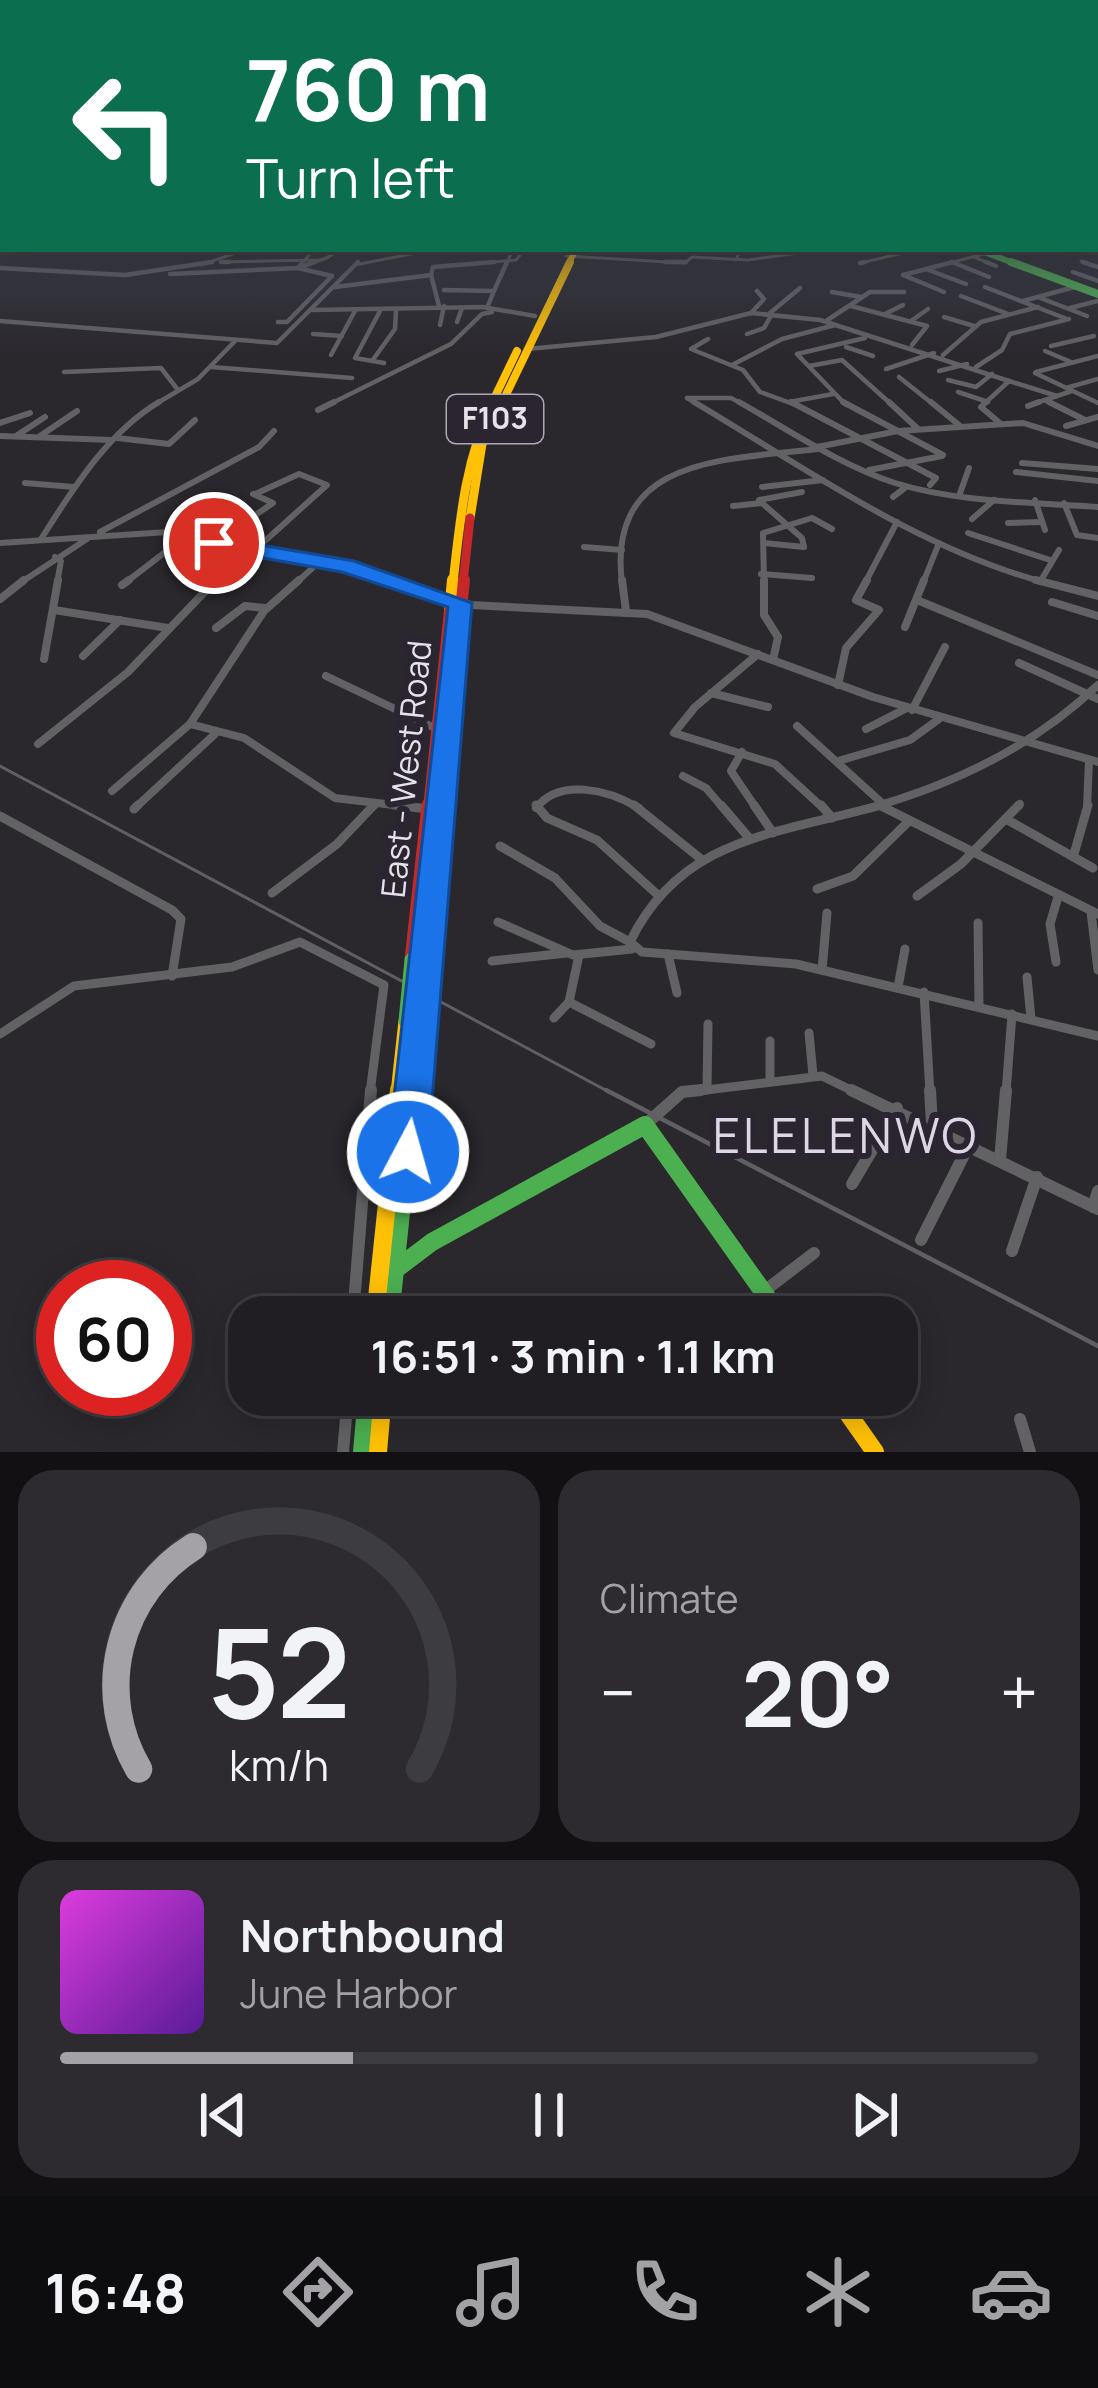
<!DOCTYPE html>
<html lang="en">
<head>
<meta charset="utf-8">
<style>
	body { margin:0; font-family:Manrope,sans-serif; background:#2d2b2f; color:#f1f3f6; height:100vh; display:flex; flex-direction:column; font-size:45px; white-space:nowrap }
	* { box-sizing:border-box; margin:0 }
	p { font-size:39px; color:#a2a2a5 }
	.icon { flex:none; width:66px; height:66px; fill:none; stroke:currentColor; stroke-width:2; stroke-linecap:round; stroke-linejoin:round }
	.map { position:relative; height:1452px; overflow:hidden }
	.drawer { display:flex; flex-direction:column; gap:18px; padding:18px; background:#121013; flex:1 }
	.drawer>* { flex:none }
	.banner { position:absolute; left:0px; top:0px; width:1098px; height:252px; box-shadow:0 6px 30px #0003,0 0 0 3px #3d3c40; background:#0b6e4f; color:#fff; overflow:hidden }
	.speed { position:absolute; left:36px; top:1260px; display:flex; gap:24px; font-size:60px; font-weight:700; text-align:center }
	.speed>* { display:grid; place-content:center; width:156px; height:156px; border-radius:50%; background:#201e22; box-shadow:0 6px 30px #0003,0 0 0 3px #3d3c40; line-height:1 }
	.speed .limit { border:18px solid #d22; background:#fff; color:#111 }
	.pin { position:absolute; display:grid; place-items:center; width:102px; height:102px; color:#fff; margin:-51px; border:6px solid #fff; border-radius:50%; box-shadow:0 3px 12px #0007 }
	.me { position:absolute; width:132px; margin:-66px; rotate:6deg; stroke-linejoin:round; filter:drop-shadow(0 0 9px #0008) }
	.turn { display:flex; align-items:center; gap:42px; height:252px; padding:0 48px; font-size:54px }
	.turn .icon { width:156px; height:156px; stroke-width:2.5 }
	.turn b { display:block; font-size:84px; line-height:102px }
	.big { font-size:90px; font-weight:700; line-height:1.1 }
	.drawer .card { flex:1; display:flex; flex-direction:column; justify-content:center; gap:18px; min-width:0; padding:0 42px; border-radius:36px; background:#2d2b2f }
	.drawer .dial { align-items:center; gap:0 }
	.dial svg { height:312px; overflow:visible; fill:none; stroke:#3d3c40; stroke-width:7; stroke-linecap:round; text-anchor:middle }
	.dial text { fill:#f1f3f6; stroke:none }
	.song { display:flex; align-items:center; gap:36px }
	.cover { width:144px; height:144px; border-radius:18px; background:linear-gradient(135deg,hsl(300 70% 55%),hsl(270 70% 35%)) }
	.played { height:12px; border-radius:6px; background:linear-gradient(90deg,#a4a1a7 30%,#3d3c40 30%) }
	.keys { display:flex; justify-content:space-around; direction:ltr }
	.heat { display:flex; justify-content:space-between; align-items:center; font-size:66px; direction:ltr }
	.drawer .tiles { flex:1; display:grid; gap:18px; grid-template-columns:1fr 1fr }
	.card:last-child { grid-column:span 2 }
	.trip { position:absolute; left:228px; top:1296px; width:690px; height:120px; border-radius:36px; background:#201e22; box-shadow:0 6px 30px #0003,0 0 0 3px #3d3c40; font-weight:700; line-height:120px; text-align:center }
	.menu { display:flex; height:192px; justify-content:space-around; align-items:center; background:#0d0c0e; color:#a2a2a5 }
	.menu .icon { width:84px; height:84px }
	.menu .selected { color:#a4a1a7 }
	.menu b { font-size:54px; color:#f1f3f6 }
	.map>svg:first-child { display:block }
	.lines { fill:none; stroke-linecap:round; stroke-linejoin:round }
	.street-far5 { stroke:#626164; stroke-width:3 }
	.street-far4 { stroke:#626164; stroke-width:4.5 }
	.street-far3 { stroke:#626164; stroke-width:6 }
	.street-far2 { stroke:#626164; stroke-width:8 }
	.street-far1 { stroke:#626164; stroke-width:9 }
	.street { stroke:#626164; stroke-width:12 }
	.fast-far3 { stroke:#4caf50; stroke-width:6 }
	.fast-far2 { stroke:#4caf50; stroke-width:8 }
	.fast-far1 { stroke:#4caf50; stroke-width:15 }
	.fast { stroke:#4caf50; stroke-width:18 }
	.slow-far5 { stroke:#ffc107; stroke-width:6 }
	.slow-far4 { stroke:#ffc107; stroke-width:8 }
	.slow-far3 { stroke:#ffc107; stroke-width:9 }
	.slow-far2 { stroke:#ffc107; stroke-width:12 }
	.slow-far1 { stroke:#ffc107; stroke-width:15 }
	.slow { stroke:#ffc107; stroke-width:18 }
	.jam-far2 { stroke:#c62828; stroke-width:9 }
	.jam-far1 { stroke:#c62828; stroke-width:12 }
	.jam { stroke:#c62828; stroke-width:15 }
	.rail-far1 { stroke:#605f63; stroke-width:3 }
	.rail { stroke:#605f63; stroke-width:4.5 }
	.fast-bridge { stroke:#4caf50; stroke-width:15 }
	.route { fill:#1a73e8; stroke:#114b97; stroke-width:3 }
	.labels { text-anchor:middle; stroke-width:12; stroke-linejoin:round; paint-order:stroke }
	.shield { fill:#2a2530; stroke:#ada9b2; stroke-width:3 }
	.shield-label { font-size:30px; font-weight:bold; fill:#e5e2e9 }
	.street-label { font-size:33px; fill:#e5e2e9; stroke:#2a2530 }
	.near-quarter-label { font-size:48px; letter-spacing:3px; fill:#ddd6e5; stroke:#2a2530 }
</style>
</head>
<body>
<div class="map">
<svg width="1098" height="1452" viewBox="0 0 1098 1452">
	<rect width="100%" height="100%" fill="#2a282d"/>
	<g class="lines">
		<g class="street-far5">
			<polyline points="566,256 685,263 692,257 748,260 828,249"/>
			<polyline points="974,257 993,265"/>
			<polyline points="736,260 741,249"/>
			<polyline points="1081,261 1092,265"/>
			<polyline points="221,262 322,260 343,249"/>
			<polyline points="952,262 959,265"/>
			<polyline points="860,263 921,249"/>
			<polyline points="201,265 247,249"/>
			<polyline points="301,265 314,249"/>
			<polyline points="307,265 329,257"/>
			<polyline points="355,265 436,249"/>
			<polyline points="459,265 516,260 525,249"/>
			<polyline points="506,265 513,249"/>
			<polyline points="942,265 987,253"/>
		</g>
		<g class="street-far4">
			<polyline points="221,262 229,262"/>
			<polyline points="303,262 298,268 332,276"/>
			<polyline points="665,262 686,262"/>
			<polyline points="952,262 989,277"/>
			<polyline points="986,262 996,266"/>
			<polyline points="1083,262 1098,267"/>
			<polyline points="860,263 865,262"/>
			<polyline points="0,268 125,275 212,262"/>
			<polyline points="926,269 966,284"/>
			<polyline points="1073,272 1098,281"/>
			<polyline points="170,274 298,268 315,262"/>
			<polyline points="431,275 439,306"/>
			<polyline points="903,275 953,262"/>
			<polyline points="903,275 944,292"/>
			<polyline points="335,287 431,275 433,267 494,262"/>
			<polyline points="985,287 1067,319"/>
			<polyline points="444,290 494,291 487,308"/>
			<polyline points="494,291 507,262"/>
			<polyline points="832,292 861,297"/>
			<polyline points="961,296 1008,314"/>
			<polyline points="1038,297 1087,316"/>
			<polyline points="1023,301 1078,286"/>
			<polyline points="851,306 927,326 912,345"/>
			<polyline points="1070,308 1098,301"/>
			<polyline points="312,310 483,307 535,316"/>
			<polyline points="380,311 355,358 384,363"/>
			<polyline points="751,313 764,299 757,291"/>
			<polyline points="770,313 800,288"/>
			<polyline points="885,314 903,305"/>
			<polyline points="944,317 974,326"/>
			<polyline points="0,321 277,343 358,262"/>
			<polyline points="826,321 870,292 904,292"/>
			<polyline points="911,321 928,309"/>
			<polyline points="278,322 287,322 332,276"/>
			<polyline points="457,322 462,308"/>
			<polyline points="440,325 444,306"/>
			<polyline points="313,334 342,336"/>
			<polyline points="747,334 764,328 772,314"/>
			<polyline points="708,339 691,349 743,370 760,392 796,405"/>
			<polyline points="1051,346 1094,336"/>
			<polyline points="846,347 873,356"/>
			<polyline points="527,349 656,337 751,313 820,320 1009,381 983,405"/>
			<polyline points="1045,351 1071,362"/>
			<polyline points="797,354 846,405"/>
			<polyline points="797,354 865,338"/>
			<polyline points="331,355 355,311"/>
			<polyline points="943,355 981,322 1038,307"/>
			<polyline points="372,361 395,329 396,311"/>
			<polyline points="732,365 782,339 835,325"/>
			<polyline points="809,366 842,360 892,405"/>
			<polyline points="211,367 352,378"/>
			<polyline points="976,367 1002,350 1010,334 1069,319"/>
			<polyline points="886,369 934,353"/>
			<polyline points="939,371 967,364"/>
			<polyline points="64,372 161,368 178,390"/>
			<polyline points="1036,372 1098,356"/>
			<polyline points="1035,373 1098,403"/>
			<polyline points="899,377 934,405"/>
			<polyline points="948,380 976,387 992,374"/>
			<polyline points="1009,381 1057,396"/>
			<polyline points="1066,388 1098,379"/>
			<polyline points="958,392 988,402"/>
			<polyline points="687,398 699,405"/>
			<polyline points="687,398 731,398 744,405"/>
			<polyline points="1044,400 1055,405"/>
			<polyline points="789,402 833,394"/>
			<polyline points="154,405 198,379 236,340"/>
			<polyline points="328,405 451,344 482,314 492,312"/>
			<polyline points="1030,405 1072,391"/>
		</g>
		<g class="street-far3">
			<path d="M694,402C807,469 920,550 1047,583"/>
			<path d="M739,402C789,430 840,465 895,483C959,503 1032,502 1098,507"/>
			<polyline points="791,402 936,478 930,485"/>
			<polyline points="843,402 943,455"/>
			<polyline points="889,402 917,428"/>
			<polyline points="931,402 959,425"/>
			<polyline points="986,402 981,407 1001,424"/>
			<polyline points="1049,402 1085,420"/>
			<polyline points="1028,406 1039,402"/>
			<polyline points="318,410 334,402"/>
			<polyline points="0,423 30,413"/>
			<polyline points="1066,426 1098,417"/>
			<polyline points="0,436 112,440"/>
			<polyline points="16,436 45,417"/>
			<polyline points="40,436 77,411"/>
			<polyline points="117,438 169,444 195,420"/>
			<polyline points="817,447 898,431 1023,423 1098,446"/>
			<polyline points="1022,463 1098,469"/>
			<polyline points="869,470 942,456"/>
			<polyline points="1016,472 1098,481"/>
			<polyline points="25,483 74,487"/>
			<polyline points="762,487 823,480"/>
			<polyline points="255,494 299,474 327,485 256,549"/>
			<polyline points="959,496 969,468"/>
			<polyline points="893,497 906,487"/>
			<polyline points="759,500 802,492"/>
			<polyline points="1035,500 1045,530"/>
			<polyline points="1064,503 1077,535 1098,538"/>
			<polyline points="733,506 762,503 802,538 804,547"/>
			<polyline points="972,519 994,500"/>
			<polyline points="1008,523 1042,522"/>
			<polyline points="100,532 259,447 274,431"/>
			<polyline points="968,533 1050,560"/>
			<path d="M41,539C73,489 107,433 159,402"/>
			<polyline points="216,542 273,503 253,494"/>
			<polyline points="0,543 168,532 346,566 400,583"/>
			<polyline points="764,543 804,547"/>
			<polyline points="584,547 622,550"/>
			<polyline points="55,557 61,561 57,583"/>
			<polyline points="761,574 812,578"/>
			<polyline points="1040,582 1059,550"/>
			<polyline points="20,583 87,539"/>
			<polyline points="125,583 186,536"/>
			<polyline points="213,583 246,549"/>
			<polyline points="296,583 318,563"/>
			<path d="M622,583C606,456 726,460 817,449"/>
			<polyline points="764,583 763,533 812,518 832,529"/>
			<polyline points="865,583 897,522"/>
			<polyline points="923,583 939,543"/>
		</g>
		<g class="street-far2">
			<polyline points="391,580 471,605 647,614 873,697 1098,762"/>
			<polyline points="622,580 626,611"/>
			<polyline points="764,580 764,615 778,637 773,660"/>
			<polyline points="1036,580 1098,596"/>
			<polyline points="122,585 129,580"/>
			<polyline points="0,599 24,580"/>
			<polyline points="917,600 1098,675"/>
			<polyline points="1052,602 1098,616"/>
			<polyline points="54,610 168,628"/>
			<polyline points="905,627 924,580"/>
			<polyline points="216,628 245,606 265,608"/>
			<polyline points="758,654 695,707 674,733 775,764 823,808"/>
			<polyline points="83,656 120,620"/>
			<polyline points="44,659 58,580"/>
			<polyline points="1019,663 1098,699"/>
			<polyline points="326,676 437,729"/>
			<polyline points="838,685 846,648 879,610 856,600 867,580"/>
			<polyline points="711,693 768,707"/>
			<polyline points="912,710 945,647"/>
			<polyline points="190,724 244,738 335,798 419,808"/>
			<polyline points="797,726 883,804"/>
			<polyline points="866,729 905,709"/>
			<polyline points="38,744 128,672 216,580"/>
			<polyline points="742,752 731,771 756,808"/>
			<polyline points="838,761 910,740 939,719"/>
			<polyline points="683,776 706,788 723,808"/>
			<polyline points="112,791 190,724 264,611 299,580"/>
			<polyline points="135,808 215,734"/>
			<polyline points="371,808 375,804"/>
			<path d="M536,808C559,778 607,789 639,808"/>
			<path d="M870,808C955,784 1034,746 1098,685"/>
			<polyline points="1016,808 1020,804"/>
			<polyline points="1087,808 1089,760"/>
		</g>
		<g class="street-far1">
			<polyline points="394,805 428,809"/>
			<polyline points="536,805 547,818 597,840 658,895"/>
			<polyline points="634,805 701,859"/>
			<polyline points="721,805 750,839"/>
			<polyline points="754,805 773,833"/>
			<polyline points="821,805 832,818"/>
			<path d="M881,805C779,834 681,836 630,942L642,952L796,964L1098,1036"/>
			<polyline points="881,806 1098,914"/>
			<polyline points="134,809 138,805"/>
			<polyline points="0,816 172,910 181,919 172,976"/>
			<polyline points="1006,819 1093,868"/>
			<polyline points="500,846 555,878 600,926 630,942"/>
			<polyline points="1074,854 1088,805"/>
			<polyline points="817,889 853,876 909,821"/>
			<polyline points="272,893 337,844 374,805"/>
			<polyline points="917,896 961,864 1019,805"/>
			<polyline points="1091,912 1098,970"/>
			<polyline points="498,922 573,955 632,949"/>
			<polyline points="978,923 979,1006"/>
			<polyline points="668,954 677,993"/>
			<polyline points="492,961 567,953"/>
			<polyline points="1056,962 1050,924 1058,897"/>
			<polyline points="822,970 827,913"/>
			<polyline points="1027,977 1031,1019"/>
			<polyline points="898,987 905,949"/>
			<polyline points="924,992 930,1093"/>
			<polyline points="569,1002 651,1044"/>
			<polyline points="554,1018 569,1002 579,955"/>
			<polyline points="809,1033 813,1075"/>
			<polyline points="0,1034 74,986 232,967 300,942 384,985 370,1093"/>
			<polyline points="770,1041 770,1081"/>
			<polyline points="707,1090 708,1024"/>
			<polyline points="681,1093 822,1076 857,1093"/>
			<polyline points="1006,1093 1012,1014"/>
		</g>
		<g class="street">
			<polyline points="851,1090 1098,1209"/>
			<polyline points="930,1090 932,1124"/>
			<polyline points="646,1124 682,1092 701,1090"/>
			<polyline points="1000,1160 1006,1090"/>
			<polyline points="852,1184 897,1108"/>
			<polyline points="1093,1207 1098,1191"/>
			<polyline points="921,1240 970,1143"/>
			<polyline points="1012,1251 1037,1177"/>
			<polyline points="763,1292 814,1253"/>
			<polyline points="353,1317 371,1090"/>
			<polyline points="1020,1419 1030,1452"/>
			<polyline points="343,1452 348,1395"/>
		</g>
		<polyline class="fast-far3" points="976,249 1019,265"/>
		<polyline class="fast-far2" points="1011,262 1098,294"/>
		<polyline class="fast-far1" points="414,1093 421,1025"/>
		<g class="fast">
			<polyline points="395,1270 432,1242 645,1125 781,1317"/>
			<polyline points="390,1317 414,1090"/>
			<polyline points="362,1452 367,1395"/>
		</g>
		<polyline class="slow-far5" points="568,265 576,249"/>
		<g class="slow-far4">
			<polyline points="491,405 517,351"/>
			<polyline points="501,405 570,262"/>
		</g>
		<g class="slow-far3">
			<polyline points="470,518 482,444 502,402"/>
			<path d="M453,583C460,520 465,460 493,402"/>
		</g>
		<polyline class="slow-far2" points="450,611 453,580"/>
		<polyline class="slow-far1" points="398,1093 406,1021"/>
		<g class="slow">
			<polyline points="375,1317 399,1090"/>
			<polyline points="835,1395 875,1452"/>
			<polyline points="378,1452 383,1395"/>
		</g>
		<polyline class="jam-far2" points="463,583 470,518"/>
		<g class="jam-far1">
			<polyline points="429,808 450,611"/>
			<polyline points="441,808 464,580"/>
		</g>
		<g class="jam">
			<polyline points="412,960 429,805"/>
			<polyline points="425,965 441,805"/>
		</g>
		<polyline class="rail-far1" points="0,766 611,1093"/>
		<polyline class="rail" points="606,1090 1098,1346"/>
		<g class="fast-bridge">
			<polyline points="406,1021 412,960"/>
			<polyline points="421,1025 425,965"/>
		</g>
	</g>
	<linearGradient id="sky" x2="0" y2="1"><stop stop-color="#171619"/><stop offset="0.43" stop-color="#444857"/><stop offset="1" stop-color="#444857" stop-opacity="0"/></linearGradient>
	<rect width="1098" height="356" fill="url(#sky)"/>
	<polygon class="route" points="214,537 354,561 472,603 428,1152 422,1164 408,1169 394,1164 388,1152 448,607 342,572 207,548 207,539"/>
	<g class="labels">
		<rect class="shield" x="447" y="395" width="96" height="48" rx="9"/>
		<g class="shield-label">
			<text x="495" y="429">F103</text>
		</g>
		<g class="street-label">
			<text transform="translate(406 769) rotate(-84)" y="12">East - West Road</text>
		</g>
		<g class="near-quarter-label">
			<text x="846" y="1153">ELELENWO</text>
		</g>
	</g>
</svg>
<div class="speed"><div class="limit">60</div></div>
<div class="pin" style="left:214px;top:543px;background:#d93025"><svg class="icon" aria-label="arrive" viewBox="0 0 24 24"><path d="M6 21V4h12l-3 4 3 4H6"/></svg></div>
<svg class="me" style="left:408px;top:1152px" viewBox="-20 -20 40 40"><circle r="17" fill="#1a73e8" stroke="#fff" stroke-width="3"/><path d="M0-11L8 9 0 5-8 9z" fill="#fff"/></svg>
<div class="trip">16:51 · 3 min · 1.1 km</div>
<div class="banner">
<div class="turn"><svg class="icon" aria-label="left" viewBox="0 0 24 24"><path d="M17 20v-9H6M10 6l-5 5 5 5"/></svg><div><b>760 m</b>Turn left</div></div>
</div>
</div>
<section class="drawer">
<div class="tiles">
<div class="card dial"><svg viewBox="0 0 100 80">
<path d="M14 69A42 42 0 1 1 86 69"/>
<path d="M14 69A42 42 0 0 1 28 12" stroke="#a4a1a7"/>
<text x="50" y="56" font-size="32" font-weight="700">52</text>
<text x="50" y="72" font-size="11">km/h</text>
</svg></div>
<div class="card"><p>Climate</p>
<div class="heat"><a>−</a><b class="big">20°</b><a>+</a></div>
</div>
<div class="card">
<div class="song"><i class="cover"></i><div><b>Northbound</b><p>June Harbor</p></div></div>
<div class="played"></div>
<div class="keys"><svg class="icon" aria-label="previous" viewBox="0 0 24 24"><path d="M18 5L8 12l10 7zM5 5v14"/></svg><svg class="icon" aria-label="pause" viewBox="0 0 24 24"><path d="M8 5v14M16 5v14"/></svg><svg class="icon" aria-label="next" viewBox="0 0 24 24"><path d="M6 5l10 7-10 7zM19 5v14"/></svg></div>
</div>
</div>
</section>
<nav class="menu">
<b>16:48</b>
<svg class="icon selected" aria-label="directions" viewBox="0 0 24 24"><path d="M12 3l9 9-9 9-9-9zM9 14v-3h6M13 9l2 2-2 2"/></svg>
<svg class="icon" aria-label="music" viewBox="0 0 24 24"><path d="M9 18V5l10-2v13"/><circle cx="6" cy="18" r="3"/><circle cx="16" cy="16" r="3"/></svg>
<svg class="icon" aria-label="phone" viewBox="0 0 24 24"><path d="M5 4h4l2 5-3 2q2 4 5 5l2-3 5 2v4C11 20 4 13 5 4z"/></svg>
<svg class="icon" aria-label="climate" viewBox="0 0 24 24"><path d="M12 3v18M4 7l16 10M4 17L20 7"/></svg>
<svg class="icon" aria-label="car" viewBox="0 0 24 24"><path d="M5 17H2v-5l4-1 3-4h7l3 4 3 1v5h-3M9 17h6M6 11h13"/><circle cx="7" cy="17" r="2"/><circle cx="17" cy="17" r="2"/></svg>
</nav>
</body>
</html>
